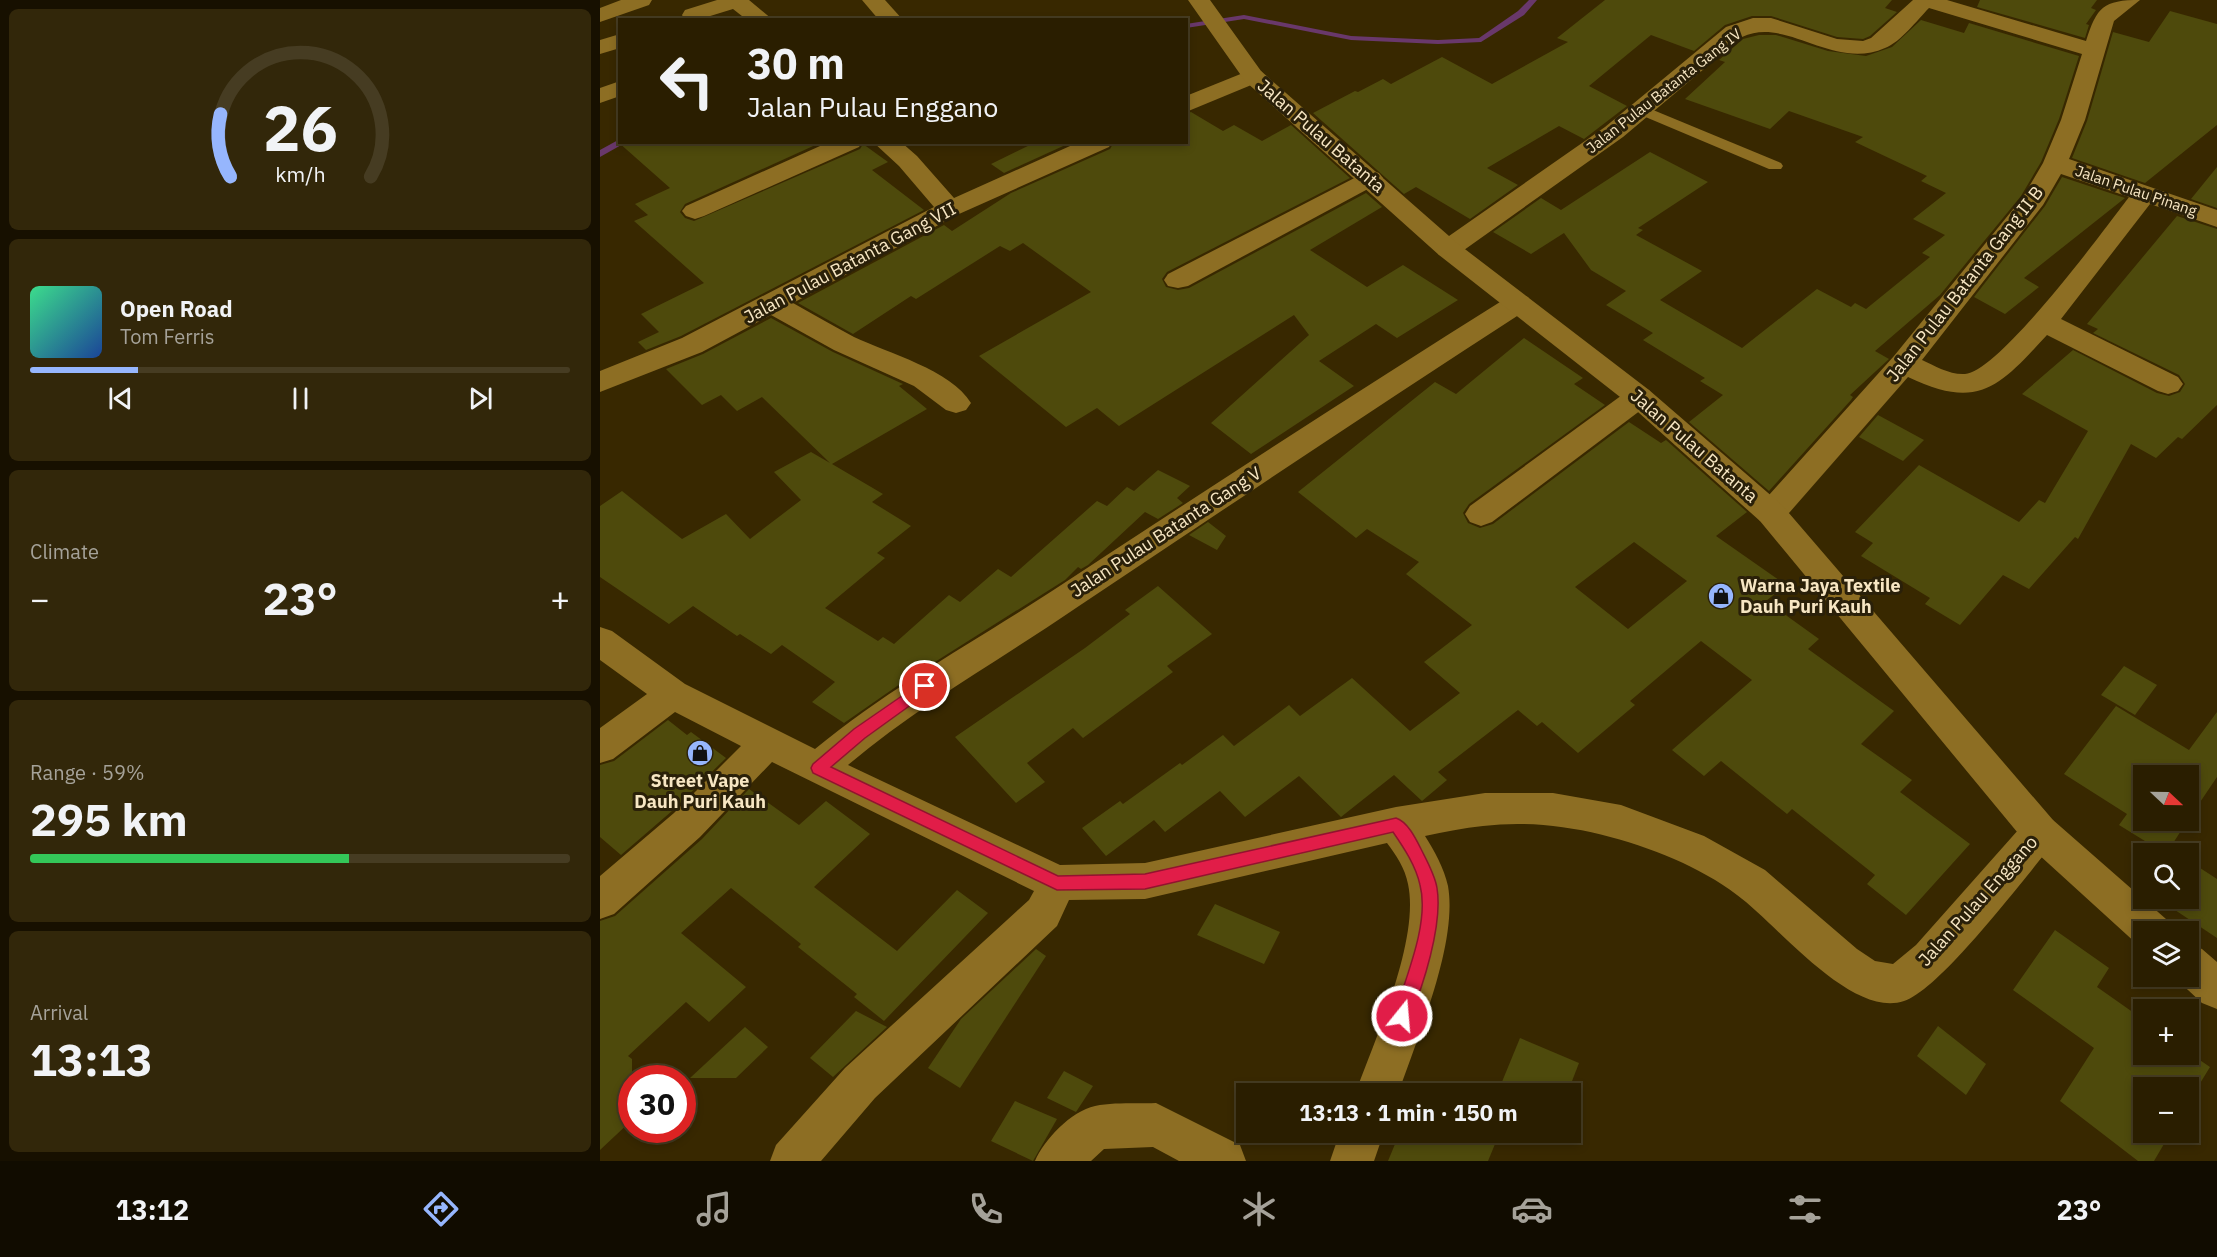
<!DOCTYPE html>
<html lang="en">
<head>
<meta charset="utf-8">
<style>
	body { margin:0; font-family:"IBM Plex Sans",sans-serif; background:#32270a; color:#f1f3f6; height:100vh; display:flex; flex-direction:column; font-size:22px; white-space:nowrap }
	* { box-sizing:border-box; margin:0 }
	p { font-size:20px; color:#a5a299 }
	.icon { flex:none; width:33px; height:33px; fill:none; stroke:currentColor; stroke-width:2; stroke-linecap:round; stroke-linejoin:round }
	.map { position:relative; flex:1; overflow:hidden }
	.panel { display:flex; flex-direction:column; gap:9px; padding:9px; background:#171000; width:600px }
	.panel>* { flex:none }
	.guide { position:absolute; left:18px; top:18px; width:570px; height:126px; border-radius:0px; box-shadow:0 3px 9px #0003,0 0 0 2px #463c22; background:#2a1e00; color:#f1f3f6; overflow:hidden }
	.needle { width:39px; rotate:112deg }
	.fabs { position:absolute; left:1533px; top:765px; display:grid; gap:12px }
	.fabs a { display:grid; place-items:center; width:66px; height:66px; border-radius:0px; background:#2a1e00; box-shadow:0 3px 9px #0003,0 0 0 2px #463c22; font-size:30px }
	.speed { position:absolute; left:18px; top:1065px; display:flex; gap:12px; font-size:30px; font-weight:700; text-align:center }
	.speed>* { display:grid; place-content:center; width:78px; height:78px; border-radius:50%; background:#2a1e00; box-shadow:0 3px 9px #0003,0 0 0 2px #463c22; line-height:1 }
	.speed .limit { border:9px solid #d22; background:#fff; color:#111 }
	.pin { position:absolute; display:grid; place-items:center; width:51px; height:51px; color:#fff; margin:-26px; border:3px solid #fff; border-radius:50%; box-shadow:0 2px 6px #0007 }
	.me { position:absolute; width:66px; margin:-33px; rotate:17deg; stroke-linejoin:round; filter:drop-shadow(0 0 4px #0008) }
	.turn { display:flex; align-items:center; gap:21px; height:126px; padding:0 30px; font-size:27px }
	.turn .icon { width:78px; height:78px; stroke-width:2.5 }
	.turn b { display:block; font-size:42px; line-height:51px }
	.big { font-size:45px; font-weight:700; line-height:1.1 }
	.panel .widget { flex:1; display:flex; flex-direction:column; justify-content:center; gap:9px; min-width:0; padding:0 21px; border-radius:9px; background:#32270a }
	.panel .dial { align-items:center; gap:0 }
	.dial svg { height:156px; overflow:visible; fill:none; stroke:#463c22; stroke-width:7; stroke-linecap:round; text-anchor:middle }
	.dial text { fill:#f1f3f6; stroke:none }
	.song { display:flex; align-items:center; gap:18px }
	.cover { width:72px; height:72px; border-radius:9px; background:linear-gradient(135deg,hsl(150 70% 55%),hsl(220 70% 35%)) }
	.played { height:6px; border-radius:3px; background:linear-gradient(90deg,#96b6fd 20%,#463c22 20%) }
	.keys { display:flex; justify-content:space-around; direction:ltr }
	.heat { display:flex; justify-content:space-between; align-items:center; font-size:33px; direction:ltr }
	.charge { height:9px; border-radius:4px; background:linear-gradient(90deg,#34c759 59%,#463c22 0) }
	.trip { position:absolute; left:636px; top:1083px; width:345px; height:60px; border-radius:0px; background:#2a1e00; box-shadow:0 3px 9px #0003,0 0 0 2px #463c22; font-weight:700; line-height:60px; text-align:center }
	.tabs { display:flex; height:96px; justify-content:space-around; align-items:center; background:#110c00; color:#a5a299 }
	.tabs .icon { width:42px; height:42px }
	.tabs .current { color:#96b6fd }
	.tabs b { font-size:27px; color:#f1f3f6 }
	main { display:flex; flex:1; min-height:0 }
	.map>svg:first-child { display:block }
	.lines { fill:none; stroke-linecap:round; stroke-linejoin:round }
	.stream { fill:#69386b; fill-rule:evenodd }
	.building { fill:#4e4a0c; fill-rule:evenodd }
	.service { fill:#8d6e23; fill-rule:evenodd }
	.minor { fill:#8d6e23; fill-rule:evenodd }
	.tertiary { fill:#8d6e23; fill-rule:evenodd }
	.route { fill:#e11d48; stroke:#92132f; stroke-width:1.5 }
	.labels { text-anchor:middle; stroke-width:6; stroke-linejoin:round; paint-order:stroke }
	.far-street-label { font-size:15px; fill:#f7e6c3; stroke:#2a2009 }
	.street-label { font-size:18px; fill:#f7e6c3; stroke:#2a2009 }
	.poi-label { font-size:18px; font-weight:bold; fill:#f7e6c3; stroke:#2a2009; text-anchor:start }
</style>
</head>
<body>
<main>
<section class="panel">
<div class="widget dial"><svg viewBox="0 0 100 80">
<path d="M14 69A42 42 0 1 1 86 69"/>
<path d="M14 69A42 42 0 0 1 9 37" stroke="#96b6fd"/>
<text x="50" y="56" font-size="32" font-weight="700">26</text>
<text x="50" y="72" font-size="11">km/h</text>
</svg></div>
<div class="widget">
<div class="song"><i class="cover"></i><div><b>Open Road</b><p>Tom Ferris</p></div></div>
<div class="played"></div>
<div class="keys"><svg class="icon" aria-label="previous" viewBox="0 0 24 24"><path d="M18 5L8 12l10 7zM5 5v14"/></svg><svg class="icon" aria-label="pause" viewBox="0 0 24 24"><path d="M8 5v14M16 5v14"/></svg><svg class="icon" aria-label="next" viewBox="0 0 24 24"><path d="M6 5l10 7-10 7zM19 5v14"/></svg></div>
</div>
<div class="widget"><p>Climate</p>
<div class="heat"><a>−</a><b class="big">23°</b><a>+</a></div>
</div>
<div class="widget"><p>Range · 59%</p><b class="big">295 km</b><div class="charge"></div></div>
<div class="widget"><p>Arrival</p><b class="big">13:13</b></div>
</section>
<div class="map">
<svg width="1617" height="1161" viewBox="0 0 1617 1161">
	<rect width="100%" height="100%" fill="#382800"/>
	<g class="lines">
		<g class="stream">
			<polygon points="929,0 937,0 924,15 881,42 838,44 751,40 644,19 586,28 586,24 644,15 751,36 838,40 879,38 918,11"/>
			<polygon points="20,139 20,142 24,142 23,144 0,157 0,150"/>
		</g>
	</g>
	<g class="building">
		<polygon points="1005,0 1292,0 1285,8 1297,12 1270,36 1263,39 1237,37 1171,16 1152,16 1125,25 1094,51 1051,35 989,86 1027,106 984,139 959,126 887,168 918,185 870,219 816,187 804,194 713,113 755,91 758,92 783,79 791,84 842,57 892,84 968,42 957,38"/>
		<polygon points="1380,0 1497,0 1491,8 1496,10 1486,24 1489,25 1485,38 1377,7"/>
		<polygon points="1570,11 1617,24 1617,125 1545,183 1472,158 1487,121 1513,32 1549,42"/>
		<polygon points="1321,20 1364,33 1369,23 1479,56 1459,119 1441,162 1421,196 1340,295 1275,351 1289,359 1250,395 1253,397 1251,400 1169,491 1089,422 1123,395 1100,381 1105,378 1043,340 1053,333 1006,305 1026,291 991,270 964,233 931,254 893,232 941,198 961,210 1050,152 1108,182 1038,228 1043,230 1036,235 1102,271 1060,300 1142,348 1217,289 1251,307 1255,303 1266,309 1330,257 1322,253 1345,235 1313,219 1346,193 1321,181 1327,176 1255,142 1263,137 1189,111 1170,129 1085,99 1125,62 1119,60 1143,39 1159,35 1176,35 1228,51 1266,56 1292,47"/>
		<polygon points="591,112 623,131 634,125 662,141 691,125 750,178 567,272 562,279 566,287 578,290 589,288 766,193 782,207 710,250 767,287 803,265 858,300 797,338 776,324 719,361 754,386 651,454 611,423 709,335 694,315 519,426 497,408 466,427 379,356 491,292 423,243 410,251 400,246 316,299 311,296 253,334 198,303 344,225 352,231 411,193 510,149 514,142 586,142 586,114"/>
		<polygon points="18,142 222,142 85,204 80,212 85,218 94,221 260,149 263,144 288,162 272,170 324,210 81,336 46,350 38,342 59,332 41,314 104,283 34,221 48,215 35,204 70,188"/>
		<polygon points="436,142 472,142 404,173 391,164"/>
		<polygon points="1617,167 1617,208 1591,199"/>
		<polygon points="1462,177 1525,198 1424,278 1439,287 1405,314 1374,297 1445,206"/>
		<polygon points="1577,216 1617,229 1617,405 1582,439 1578,437 1556,458 1531,444 1478,539 1475,537 1429,589 1403,575 1360,625 1325,604 1330,598 1261,556 1273,543 1255,532 1319,465 1419,522 1439,500 1445,503 1488,431 1422,394 1473,350 1557,393 1569,396 1580,392 1585,384 1579,375 1493,333 1498,329 1487,324"/>
		<polygon points="171,318 233,352 303,384 299,386 327,409 232,464 283,494 272,502 311,526 277,553 285,558 225,608 278,641 283,637 294,644 349,595 360,602 398,569 411,577 497,501 507,506 527,487 534,491 558,470 590,486 577,498 583,503 558,519 545,512 488,565 481,569 478,567 465,580 300,684 244,723 212,702 235,682 182,645 171,654 140,634 137,636 93,606 69,624 0,577 0,506 22,491 82,539 126,514 150,539 201,500 174,472 211,452 230,463 162,397 137,411 121,395 102,405 66,369 103,354"/>
		<path d="M924,338L983,378L974,384L1005,405L869,504L863,513L868,523L880,528L893,524L1029,422L1061,443L1066,440L1147,512L1116,536L1186,585L1166,601L1219,639L1208,649L1294,711L1261,744L1312,780L1300,792L1370,844L1306,915L1267,884L1275,875L1192,809L1187,814L1121,761L1104,776L1072,750L1152,680L1101,641L1030,701L1035,705L978,753L942,722L937,726L918,710L838,772L847,780L822,801L794,775L741,817L699,776L645,817L620,791L565,832L554,820L506,856L482,828L520,801L523,804L580,763L582,765L623,735L634,746L689,705L700,716L752,678L810,731L860,693L824,662L872,625L806,574L819,562L767,529L756,538L698,492L835,382L856,394ZM1034,542L1087,581L1028,629L975,587Z"/>
		<polygon points="1278,415 1324,440 1303,461 1259,437"/>
		<polygon points="608,522 626,536 617,550 589,535"/>
		<polygon points="558,586 612,634 567,666 573,672 483,738 473,728 427,763 445,782 416,803 355,737 485,648 530,614 525,610"/>
		<polygon points="1524,666 1557,685 1535,715 1501,695"/>
		<polygon points="1516,706 1589,750 1617,712 1617,777 1588,820 1588,776 1544,776 1544,820 1588,820 1566,854 1519,825 1527,814 1464,774"/>
		<polygon points="68,720 87,735 91,732 126,758 72,811 21,855 0,837 0,765 14,761"/>
		<polygon points="149,789 199,825 226,801 270,834 214,887 297,951 357,890 388,913 284,1021 254,997 257,994 198,947 201,944 131,888 81,933 146,987 109,1022 86,1002 28,1056 32,1059 32,1120 0,1150 0,921 15,916 102,839"/>
		<polygon points="1597,866 1617,879 1617,938 1569,906 1575,898 1588,898 1588,878"/>
		<polygon points="615,904 680,932 664,964 597,935"/>
		<polygon points="1455,930 1509,968 1497,987 1544,1020 1544,1054 1588,1054 1588,1052 1610,1067 1588,1103 1588,1088 1544,1088 1544,1132 1571,1132 1554,1161 1538,1161 1460,1101 1494,1048 1413,990"/>
		<polygon points="436,949 446,956 360,1088 328,1068 361,1019"/>
		<polygon points="256,1011 287,1027 233,1077 210,1058"/>
		<polygon points="1338,1026 1386,1064 1366,1095 1317,1056"/>
		<polygon points="145,1027 168,1047 136,1078 90,1078"/>
		<polygon points="920,1038 979,1063 967,1094 897,1094"/>
		<polygon points="464,1071 493,1086 476,1112 447,1098"/>
		<polygon points="415,1101 457,1119 433,1161 391,1141"/>
		<polygon points="800,1132 900,1132 888,1161 788,1161"/>
	</g>
	<g class="lines">
		<polygon class="service" points="1041,105 1181,163 1183,166 1181,169 1169,169 1036,113 1033,110"/>
		<g class="minor">
			<polygon points="21,0 52,0 49,5 0,22 0,8"/>
			<polygon points="117,0 149,0 173,20 147,20 133,9 107,17 109,20 85,20 82,15 85,10"/>
			<polygon points="262,0 285,0 303,20 279,20"/>
			<path d="M1313,0H1347L1486,41C1497,7 1503,0 1540,0L1514,21L1485,120L1469,159L1617,210V227L1550,204L1461,319L1578,377L1583,384L1578,391L1568,394L1558,391L1447,335C1399,387 1379,411 1308,377L1182,521L1171,525L1160,521L1155,513L1160,505L1294,356L1423,197L1443,163L1461,120L1482,54L1329,8C1317,20 1301,42 1285,48C1233,71 1187,16 1142,37L1023,137L857,255L848,257L839,255L835,249L839,243L1005,127L1126,27L1153,18H1171L1237,39L1263,41L1271,38ZM1461,174L1529,197C1505,229 1400,371 1365,374C1350,375 1335,366 1322,360L1443,205Z"/>
			<polygon points="20,34 20,48 0,54 0,40"/>
			<polygon points="653,69 661,71 665,76 661,81 586,112 586,96"/>
			<polygon points="20,81 20,96 0,103 0,88"/>
			<polygon points="229,142 262,142 259,147 104,216 95,219 86,216 82,211 86,206"/>
			<path d="M273,142H301L317,156L354,198L479,142H512L509,147L359,214L193,303C213,314 233,326 254,337C288,353 351,370 371,403L366,410L356,413L346,410L314,386L234,350L171,315L102,352L0,392V371L82,338L334,207L299,166Z"/>
			<polygon points="770,170 779,173 783,178 779,183 588,286 578,288 568,286 564,280 568,274"/>
			<path d="M918,294L928,297L932,303L928,309C776,407 626,508 476,608C400,660 319,705 248,765L460,865L545,863L796,807L885,793H953L1021,805L1104,836L1165,870L1257,949L1275,961L1293,964L1316,945L1427,820L1440,815L1453,820L1459,832L1453,844C1424,878 1341,989 1304,1001C1251,1019 1176,923 1137,895C1119,881 1095,868 1074,859C1015,834 948,818 883,826C864,828 844,832 825,836C834,850 844,868 848,886C858,944 817,1038 798,1094H755C775,1039 820,940 808,884C805,868 796,855 787,843L545,899L469,900L457,926L275,1098L221,1161H170L176,1145L245,1068L429,900L434,891L172,762L100,837L14,914L0,919V876L74,813L141,746L75,712L13,759L0,763V728L47,694L0,660V627L12,631L85,684L215,749C289,688 372,643 452,591C603,492 755,393 908,297Z"/>
			<polygon points="1039,387 1049,390 1054,397 1049,404 892,522 881,526 870,522 865,514 870,506 1029,390"/>
			<path d="M556,1103L640,1145L646,1161H579L553,1147L504,1149L491,1161H435C444,1140 471,1111 495,1106C514,1102 537,1104 556,1103Z"/>
			<polygon points="740,1132 784,1132 774,1161 730,1161"/>
		</g>
		<g class="tertiary">
			<polygon points="588,0 610,0 661,71 857,243 1049,390 1182,505 1453,820 1566,919 1572,932 1544,932 1544,947 1538,945 1427,844 1160,521 1029,404 839,255 645,81"/>
			<polygon points="1588,944 1602,949 1617,962 1617,1009 1602,1003 1574,977 1588,976"/>
		</g>
	</g>
	<path class="route" d="M325,680L330,682L332,686L330,691L265,738L231,767L458,876L545,874L796,818C808,822 816,839 821,849C827,861 835,875 837,888C843,925 823,987 808,1022L802,1024L796,1022L794,1016C805,979 830,923 820,885C816,866 804,848 793,832L545,889L457,890L213,773L211,768L213,764L254,729Z"/>
	<defs>
		<g id="shop-disc" transform="scale(1.35)"><circle r="9.5" fill="#96b6fd" stroke="#2a2009"/><path d="M-5-2.5h2.3a2.7 3.5 0 0 1 5.4 0H5L5.5 6h-11ZM-1.5-2.5h3a1.5 2.3 0 0 0-3 0Z" fill="#111"/></g>
	</defs>
	<g fill-rule="evenodd">
		<use href="#shop-disc" x="1121" y="596"/>
		<use href="#shop-disc" x="100" y="753"/>
	</g>
	<g class="labels">
		<g class="far-street-label">
			<text transform="translate(1064 91) rotate(-38)" y="5">Jalan Pulau Batanta Gang IV</text>
			<text transform="translate(1536 191) rotate(19)" y="5">Jalan Pulau Pinang</text>
		</g>
		<g class="street-label">
			<text transform="translate(721 136) rotate(41)" y="6">Jalan Pulau Batanta</text>
			<text transform="translate(250 263) rotate(-28)" y="6">Jalan Pulau Batanta Gang VII</text>
			<text transform="translate(1365 284) rotate(-52)" y="6">Jalan Pulau Batanta Gang II B</text>
			<text transform="translate(1094 446) rotate(41)" y="6">Jalan Pulau Batanta</text>
			<text transform="translate(566 532) rotate(-33)" y="6">Jalan Pulau Batanta Gang V</text>
			<text transform="translate(1378 901) rotate(-48)" y="6">Jalan Pulau Enggano</text>
		</g>
		<g class="poi-label">
			<text x="1140" y="592">Warna Jaya Textile<tspan x="1140" dy="21">Dauh Puri Kauh</tspan></text>
			<text x="100" y="787" text-anchor="middle">Street Vape<tspan x="100" dy="21">Dauh Puri Kauh</tspan></text>
		</g>
	</g>
</svg>
<div class="fabs">
<a><svg class="needle" viewBox="-14 -14 28 28"><path d="M0-13l5 13h-10z" fill="#e53935"/><path d="M0 13l5-13h-10z" fill="#a5a299"/></svg></a>
<a><svg class="icon" aria-label="search" viewBox="0 0 24 24"><circle cx="10" cy="10" r="6"/><path d="M15 15l6 6"/></svg></a>
<a><svg class="icon" aria-label="layers" viewBox="0 0 24 24"><path d="M12 4l9 5-9 5-9-5zM3 14l9 5 9-5"/></svg></a>
<a>+</a>
<a>−</a>
</div>
<div class="speed"><div class="limit">30</div></div>
<div class="pin" style="left:325px;top:686px;background:#d93025"><svg class="icon" aria-label="arrive" viewBox="0 0 24 24"><path d="M6 21V4h12l-3 4 3 4H6"/></svg></div>
<svg class="me" style="left:802px;top:1016px" viewBox="-20 -20 40 40"><circle r="17" fill="#e11d48" stroke="#fff" stroke-width="3"/><path d="M0-11L8 9 0 5-8 9z" fill="#fff"/></svg>
<div class="trip">13:13 · 1 min · 150 m</div>
<div class="guide">
<div class="turn"><svg class="icon" aria-label="left" viewBox="0 0 24 24"><path d="M17 20v-9H6M10 6l-5 5 5 5"/></svg><div><b>30 m</b>Jalan Pulau Enggano</div></div>
</div>
</div>
</main>
<nav class="tabs">
<b>13:12</b>
<svg class="icon current" aria-label="directions" viewBox="0 0 24 24"><path d="M12 3l9 9-9 9-9-9zM9 14v-3h6M13 9l2 2-2 2"/></svg>
<svg class="icon" aria-label="music" viewBox="0 0 24 24"><path d="M9 18V5l10-2v13"/><circle cx="6" cy="18" r="3"/><circle cx="16" cy="16" r="3"/></svg>
<svg class="icon" aria-label="phone" viewBox="0 0 24 24"><path d="M5 4h4l2 5-3 2q2 4 5 5l2-3 5 2v4C11 20 4 13 5 4z"/></svg>
<svg class="icon" aria-label="climate" viewBox="0 0 24 24"><path d="M12 3v18M4 7l16 10M4 17L20 7"/></svg>
<svg class="icon" aria-label="car" viewBox="0 0 24 24"><path d="M5 17H2v-5l4-1 3-4h7l3 4 3 1v5h-3M9 17h6M6 11h13"/><circle cx="7" cy="17" r="2"/><circle cx="17" cy="17" r="2"/></svg>
<svg class="icon" aria-label="filters" viewBox="0 0 24 24"><path d="M4 7h16M4 17h16"/><circle cx="9" cy="7" r="2"/><circle cx="15" cy="17" r="2"/></svg>
<b>23°</b>
</nav>
</body>
</html>
